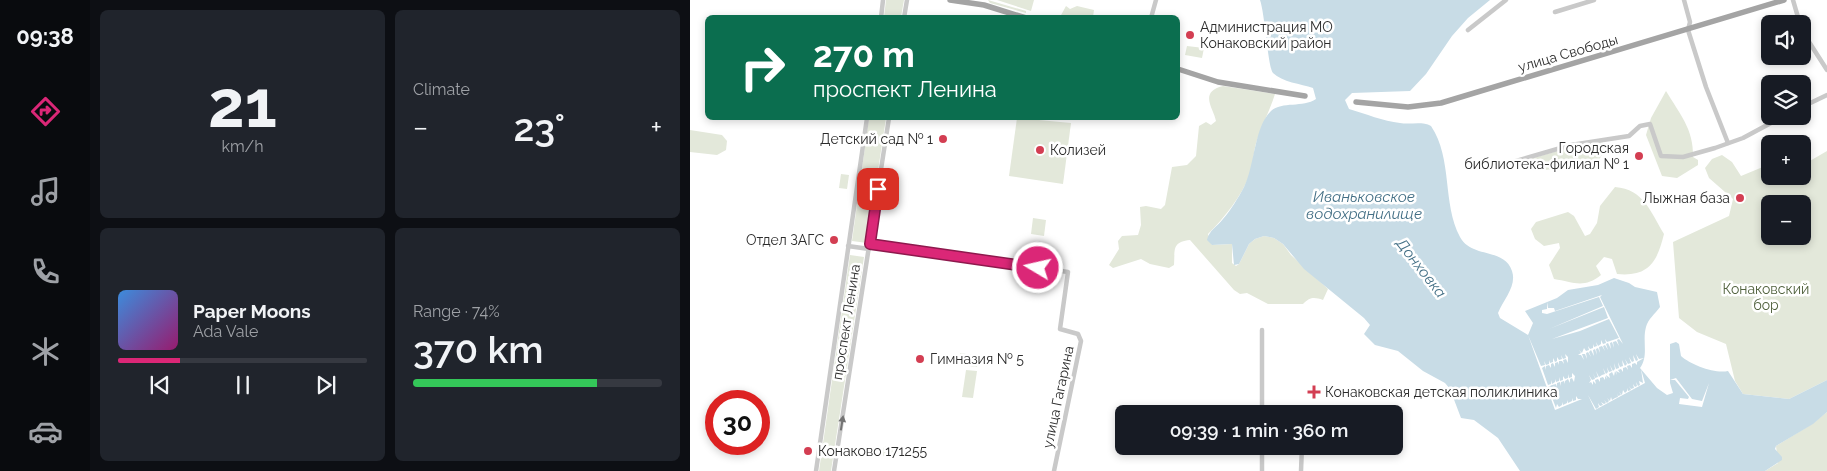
<!DOCTYPE html>
<html lang="en">
<head>
<meta charset="utf-8">
<style>
	body { margin:0; font-family:Raleway,sans-serif; background:#20242c; color:#f1f3f6; height:100vh; display:flex; flex-direction:column; font-size:19px; white-space:nowrap }
	* { box-sizing:border-box; margin:0 }
	p { font-size:16px; color:#9ea1a6 }
	.icon { flex:none; width:28px; height:28px; fill:none; stroke:currentColor; stroke-width:2; stroke-linecap:round; stroke-linejoin:round }
	.map { position:relative; flex:1; overflow:hidden }
	.panel { display:flex; flex-direction:column; gap:10px; padding:10px; background:#0d0f14; width:600px }
	.panel>* { flex:none }
	.hud { position:absolute; left:15px; top:15px; width:475px; height:105px; border-radius:8px; box-shadow:0 2px 8px #0003; background:#0b6e4f; color:#fff; overflow:hidden }
	.buttons { position:absolute; left:1071px; top:15px; display:grid; gap:10px }
	.buttons a { display:grid; place-items:center; width:50px; height:50px; border-radius:8px; background:#171b24; box-shadow:0 2px 8px #0003; font-size:25px }
	.speed { position:absolute; left:15px; top:390px; display:flex; gap:10px; font-size:25px; font-weight:700; text-align:center }
	.speed>* { display:grid; place-content:center; width:65px; height:65px; border-radius:50%; background:#171b24; box-shadow:0 2px 8px #0003; line-height:1 }
	.speed .limit { border:8px solid #d22; background:#fff; color:#111 }
	.pin { position:absolute; display:grid; place-items:center; width:42px; height:42px; color:#fff; margin:-21px; border-radius:10px; box-shadow:0 2px 8px #0006 }
	.me { position:absolute; width:55px; margin:-28px; rotate:279deg; stroke-linejoin:round; filter:drop-shadow(0 0 4px #0008) }
	.turn { display:flex; align-items:center; gap:18px; height:105px; padding:0 25px; font-size:22px }
	.turn .icon { width:65px; height:65px; stroke-width:2.5 }
	.turn b { display:block; font-size:35px; line-height:42px }
	.big { font-size:38px; font-weight:600; line-height:1.1 }
	.panel .tile { flex:1; display:flex; flex-direction:column; justify-content:center; gap:8px; min-width:0; padding:0 18px; border-radius:8px; background:#20242c }
	.panel .dial { align-items:center; gap:0 }
	.dial b { font-size:65px; line-height:1 }
	.song { display:flex; align-items:center; gap:15px }
	.cover { width:60px; height:60px; border-radius:8px; background:linear-gradient(135deg,hsl(210 70% 55%),hsl(320 70% 35%)) }
	.played { height:5px; border-radius:2px; background:linear-gradient(90deg,#db2777 25%,#363941 25%) }
	.keys { display:flex; justify-content:space-around; direction:ltr }
	.heat { display:flex; justify-content:space-between; align-items:center; font-size:28px; direction:ltr }
	.charge { height:8px; border-radius:4px; background:linear-gradient(90deg,#34c759 74%,#363941 0) }
	.panel .tiles { flex:1; display:grid; gap:10px; grid-template-columns:repeat(2,1fr) }
	.trip { position:absolute; left:425px; top:405px; width:288px; height:50px; border-radius:8px; background:#171b24; box-shadow:0 2px 8px #0003; font-weight:600; line-height:50px; text-align:center }
	main { display:flex; flex:1; min-height:0 }
	.tab-bar { display:flex; flex-direction:column; width:90px; justify-content:space-around; align-items:center; background:#090b0e; color:#9ea1a6 }
	.tab-bar .icon { width:35px; height:35px }
	.tab-bar .on { color:#db2777 }
	.tab-bar b { font-size:22px; color:#f1f3f6 }
	.map>svg:first-child { display:block }
	.green { fill:#e3e8da; fill-rule:evenodd }
	.water { fill:#c8dce6 }
	.pier { fill:#fff }
	.lines { fill:none; stroke-linecap:round; stroke-linejoin:round }
	.minor { stroke:#c9c9c9; stroke-width:4.5 }
	.major { stroke:#a4a4a4; stroke-width:5.5 }
	.oneway { fill:#737373 }
	.route-casing { stroke:#8e194d; stroke-width:12 }
	.route { stroke:#db2777; stroke-width:9 }
	.poi-dot { fill:#d33e52; stroke:#fff; stroke-width:2 }
	.labels { text-anchor:middle; stroke-width:5; stroke-linejoin:round; paint-order:stroke }
	.poi-label { font-size:14px; fill:#2c2c2c; stroke:#fff; text-anchor:start }
	.street-label { font-size:14px; fill:#2c2c2c; stroke:#fff }
	.park-label { font-size:14px; fill:#51623e; stroke:#fff }
	.water-label { font-size:15px; font-style:italic; fill:#436f85; stroke:#fff }
</style>
</head>
<body>
<main>
<nav class="tab-bar">
<b>09:38</b>
<svg class="icon on" aria-label="directions" viewBox="0 0 24 24"><path d="M12 3l9 9-9 9-9-9zM9 14v-3h6M13 9l2 2-2 2"/></svg>
<svg class="icon" aria-label="music" viewBox="0 0 24 24"><path d="M9 18V5l10-2v13"/><circle cx="6" cy="18" r="3"/><circle cx="16" cy="16" r="3"/></svg>
<svg class="icon" aria-label="phone" viewBox="0 0 24 24"><path d="M5 4h4l2 5-3 2q2 4 5 5l2-3 5 2v4C11 20 4 13 5 4z"/></svg>
<svg class="icon" aria-label="climate" viewBox="0 0 24 24"><path d="M12 3v18M4 7l16 10M4 17L20 7"/></svg>
<svg class="icon" aria-label="car" viewBox="0 0 24 24"><path d="M5 17H2v-5l4-1 3-4h7l3 4 3 1v5h-3M9 17h6M6 11h13"/><circle cx="7" cy="17" r="2"/><circle cx="17" cy="17" r="2"/></svg>
</nav>
<section class="panel">
<div class="tiles">
<div class="tile dial"><b>21</b><p>km/h</p></div>
<div class="tile"><p>Climate</p>
<div class="heat"><a>−</a><b class="big">23°</b><a>+</a></div>
</div>
<div class="tile">
<div class="song"><i class="cover"></i><div><b>Paper Moons</b><p>Ada Vale</p></div></div>
<div class="played"></div>
<div class="keys"><svg class="icon" aria-label="previous" viewBox="0 0 24 24"><path d="M18 5L8 12l10 7zM5 5v14"/></svg><svg class="icon" aria-label="pause" viewBox="0 0 24 24"><path d="M8 5v14M16 5v14"/></svg><svg class="icon" aria-label="next" viewBox="0 0 24 24"><path d="M6 5l10 7-10 7zM19 5v14"/></svg></div>
</div>
<div class="tile"><p>Range · 74%</p><b class="big">370 km</b><div class="charge"></div></div>
</div>
</section>
<div class="map">
<svg width="1137" height="471" viewBox="0 0 1137 471">
	<rect width="100%" height="100%" fill="#fff"/>
	<g class="green">
		<polygon points="196,0 214,0 211,17 194,17"/>
		<polygon points="298,0 336,11 336,13 300,3"/>
		<polygon points="307,0 344,0 341,11"/>
		<polygon points="376,6 380,9 387,6 404,10 403,17 370,17"/>
		<polygon points="497,46 514,48 512,58 495,55"/>
		<path d="M533,86L585,94C580,110 572,125 567,140C563,151 564,163 560,174C551,197 535,217 518,234L522,245L542,244V263L546,266L549,264L559,244L565,239L574,236L584,238L593,244L601,255L638,289L633,300C624,297 620,297 613,304H578L557,293L550,294L544,290L500,240C482,242 485,249 484,265L479,268L460,264L451,259L423,268L419,265L429,249L428,241L432,236L448,235L451,225L450,207L456,206L471,209L475,205L482,167L497,165L506,156L509,126L516,122L521,125L526,121C524,109 508,92 533,86Z"/>
		<path d="M976,91C989,113 1004,129 1003,157L1008,160V165L987,178L972,176L956,135L961,118Z"/>
		<polygon points="179,118 196,118 177,243 162,241"/>
		<polygon points="327,118 381,123 373,184 319,176"/>
		<polygon points="0,130 32,135 37,141 36,150 27,155 0,152"/>
		<path d="M913,142L915,150L907,163C885,164 843,177 826,166V163L878,148Z"/>
		<path d="M1137,151V380L1099,399L1053,394L1045,381L1036,344L1007,332L989,318L983,242L1039,216L1043,199L1019,178L1015,168L1022,159L1032,155L1042,162L1051,176L1080,164V176H1112L1113,162H1118ZM1080,204H1112V236H1080Z"/>
		<polygon points="151,174 159,175 157,189 149,188"/>
		<path d="M925,187C954,189 961,213 974,234C967,262 959,277 927,274L922,259L914,257L906,266L911,275C894,289 883,282 864,279L859,265L870,248L869,243L854,246L845,239L841,229L846,222L878,212L884,216L895,236L900,234L907,223L910,206Z"/>
		<polygon points="343,218 356,220 354,236 341,234"/>
		<polygon points="160,255 174,257 141,471 129,471"/>
		<polygon points="270,353 288,356 287,367 269,365"/>
		<polygon points="276,370 287,371 283,398 272,397"/>
		<polygon points="1137,412 1137,471 1075,471 1088,463 1086,446 1122,424"/>
		<circle cx="198" cy="452" r="6"/>
	</g>
	<path class="water" d="M570,0H800L778,18L762,36L736,74L720,91L662,93L655,100L659,109C676,114 693,121 710,123C720,125 732,121 741,126C763,159 752,203 770,237C782,259 814,247 822,271C827,286 814,299 808,313L810,318L838,335L843,323L835,311L867,298L878,290L908,285L924,278L939,283L945,287L967,292L970,307C965,314 958,319 956,327C952,341 959,356 950,368L967,388L977,395L983,393L980,383V344L986,342L989,344L991,356C1001,365 1025,374 1038,371L1053,394L1099,399L1137,380V412L1123,424L1086,446L1085,449L1092,457V460L1075,471H830L808,438L784,420L771,418L760,389L755,383L733,371L708,351L685,345L674,334L680,325L674,318L614,269L593,244L584,238L574,236L565,239L559,244L549,264L544,265L542,244L522,245L517,240C519,230 527,227 533,219C541,210 548,198 554,187C565,165 564,127 581,111C592,101 613,108 626,99L623,88C611,84 592,82 583,73C578,68 575,14 570,0Z"/>
	<g class="pier">
		<polygon points="912,295 910,297 933,344 929,339 927,340 929,346 926,341 923,342 924,348 922,342 920,343 921,349 918,343 916,344 918,350 915,345 913,346 915,351 912,346 909,347 910,353 908,348 906,349 907,355 905,349 903,350 904,356 901,350 899,352 901,357 898,352 896,353 897,359 895,354 892,354 894,360 891,355 888,355 891,353 889,350 892,353 894,348 896,351 899,350 898,346 900,349 903,348 903,344 904,347 907,346 906,342 908,346 911,344 911,340 913,344 916,343 915,339 917,342 929,338 919,319 890,331 862,339 918,318 914,307 859,329 913,306 909,297 857,314 852,313 852,310 857,309 857,302 858,308 864,308 865,311"/>
		<polygon points="838,335 851,366 855,365 854,361 856,365 859,364 859,360 860,363 863,362 863,358 865,362 867,361 867,357 869,360 872,359 871,355 873,359 876,358 875,354 878,357 878,363 876,359 873,360 874,364 872,361 869,361 869,365 868,362 865,363 865,367 863,363 861,364 861,368 859,365 856,366 856,370 855,366 852,368 858,385 861,384 861,380 862,384 865,382 865,379 866,382 869,381 869,377 870,381 873,380 873,376 875,379 878,378 878,374 879,378 882,377 882,373 885,376 884,382 882,378 880,379 880,383 878,379 875,381 875,384 874,381 871,382 871,386 870,382 867,383 867,387 866,384 862,385 863,389 862,385 858,387 866,408 867,404 869,407 872,405 872,402 873,405 877,403 877,400 878,403 882,401 882,398 883,401 886,400 886,396 888,399 892,399 865,410"/>
		<polygon points="946,354 949,359 954,358 947,362 947,365 945,363 942,364 942,368 940,365 937,366 938,370 936,367 933,368 933,372 931,369 928,370 930,373 926,371 927,375 925,371 924,376 922,372 919,374 920,378 916,375 917,379 915,376 915,380 913,377 910,378 910,382 908,379 905,380 906,384 903,381 903,385 901,382 899,383 901,380 899,375 902,380 905,379 903,373 905,378 908,377 906,371 909,377 912,375 910,370 912,375 915,374 913,368 916,374 918,372 917,367 919,372 922,371 920,365 923,371 925,369 924,363 926,369 929,368 928,362 930,367 933,366 932,360 935,366 937,364 935,359 938,364 941,363 939,357 942,362 944,361 943,355 946,361 948,360"/>
		<polygon points="951,369 955,383 905,410 898,395 906,409 909,407 908,403 910,406 913,405 911,402 914,404 916,403 914,400 917,403 919,401 917,398 920,401 921,397 922,400 925,398 923,395 925,398 928,397 927,393 928,396 931,395 929,392 932,395 933,390 935,393 937,391 937,388 938,391 941,390 939,386 941,389 944,388 943,384 945,387 947,386 946,382 948,386 950,385 949,381 953,383"/>
		<polygon points="986,378 1002,399 1012,401 1019,383 1012,407 989,404 990,398 998,399 999,397 985,380 980,380"/>
	</g>
	<g class="lines">
		<g class="minor">
			<polyline points="994,0 1000,22 998,30 1016,87 1038,143"/>
			<polyline points="1103,0 1110,24"/>
			<polyline points="865,12 904,0"/>
			<polyline points="191,18 193,0"/>
			<polyline points="214,18 217,0"/>
			<polyline points="461,18 466,0"/>
			<polyline points="778,30 816,0"/>
			<polyline points="1112,31 1137,70"/>
			<polyline points="1112,107 1137,95"/>
			<polyline points="802,168 881,145 939,136 950,126 960,124 971,156 993,157 1025,148 1053,138 1094,116"/>
			<polyline points="180,244 378,272 370,329 388,334 391,341 364,471"/>
			<polyline points="158,246 179,249"/>
			<polyline points="572,414 572,330"/>
			<polyline points="572,446 572,471"/>
			<polyline points="126,471 177,118"/>
			<polyline points="144,471 199,118"/>
			<polyline points="611,471 612,446"/>
		</g>
		<g class="major">
			<polyline points="260,0 294,5 336,18"/>
			<polyline points="488,69 528,82 615,96"/>
			<polyline points="666,102 718,107 751,103 1094,0"/>
		</g>
	</g>
	<defs><path id="oneway-solid" d="M-6-.8H1V-3.2L6.5 0L1 3.2V.8H-6Z" transform="scale(1.25)"/></defs>
	<use class="oneway" href="#oneway-solid" transform="translate(152 423) rotate(-81)"/>
	<g class="lines">
		<g class="route-casing">
			<polyline id="route" points="188,189 180,244 348,268"/>
		</g>
		<use href="#route" class="route"/>
	</g>
	<g class="poi-dot">
		<circle cx="500" cy="35" r="5"/>
		<circle cx="253" cy="139" r="5"/>
		<circle cx="350" cy="150" r="5"/>
		<circle cx="949" cy="156" r="5"/>
		<circle cx="1050" cy="198" r="5"/>
		<circle cx="144" cy="240" r="5"/>
		<circle cx="230" cy="359" r="5"/>
		<path d="M621.5 384.5h5v5h5v5h-5v5h-5v-5h-5v-5h5z"/>
		<circle cx="118" cy="451" r="5"/>
	</g>
	<g class="labels">
		<g class="poi-label">
			<text x="510" y="32">Администрация МО<tspan x="510" dy="16">Конаковский район</tspan></text>
			<text x="243" y="144" text-anchor="end">Детский сад № 1</text>
			<text x="939" y="153" text-anchor="end">Городская<tspan x="939" dy="16">библиотека-филиал № 1</tspan></text>
			<text x="360" y="155">Колизей</text>
			<text x="1040" y="203" text-anchor="end">Лыжная база</text>
			<text x="134" y="245" text-anchor="end">Отдел ЗАГС</text>
			<text x="240" y="364">Гимназия № 5</text>
			<text x="635" y="397">Конаковская детская поликлиника</text>
			<text x="128" y="456">Конаково 171255</text>
		</g>
		<g class="street-label">
			<text transform="translate(878 53) rotate(-16)" y="5">улица Свободы</text>
			<text transform="translate(156 322) rotate(-81)" y="5">проспект Ленина</text>
			<text transform="translate(368 397) rotate(-78)" y="5">улица Гагарина</text>
		</g>
		<g class="park-label">
			<text x="1076" y="294">Конаковский<tspan x="1076" dy="16">бор</tspan></text>
		</g>
		<g class="water-label">
			<text x="674" y="202">Иваньковское<tspan x="674" dy="17">водохранилище</tspan></text>
			<text transform="translate(731 268) rotate(52)" y="5">Донховка</text>
		</g>
	</g>
</svg>
<div class="buttons">
<a><svg class="icon" aria-label="sound" viewBox="0 0 24 24"><path d="M4 9h4l5-4v14l-5-4H4zM17 9q2 3 0 6"/></svg></a>
<a><svg class="icon" aria-label="layers" viewBox="0 0 24 24"><path d="M12 4l9 5-9 5-9-5zM3 14l9 5 9-5"/></svg></a>
<a>+</a>
<a>−</a>
</div>
<div class="speed"><div class="limit">30</div></div>
<div class="pin" style="left:188px;top:189px;background:#d93025"><svg class="icon" aria-label="arrive" viewBox="0 0 24 24"><path d="M6 21V4h12l-3 4 3 4H6"/></svg></div>
<svg class="me" style="left:348px;top:268px" viewBox="-20 -20 40 40"><circle r="17" fill="#db2777" stroke="#fff" stroke-width="3"/><path d="M0-11L8 9 0 5-8 9z" fill="#fff"/></svg>
<div class="trip">09:39 · 1 min · 360 m</div>
<div class="hud">
<div class="turn"><svg class="icon" aria-label="right" viewBox="0 0 24 24"><path d="M7 20v-9h11M14 6l5 5-5 5"/></svg><div><b>270 m</b>проспект Ленина</div></div>
</div>
</div>
</main>
</body>
</html>
